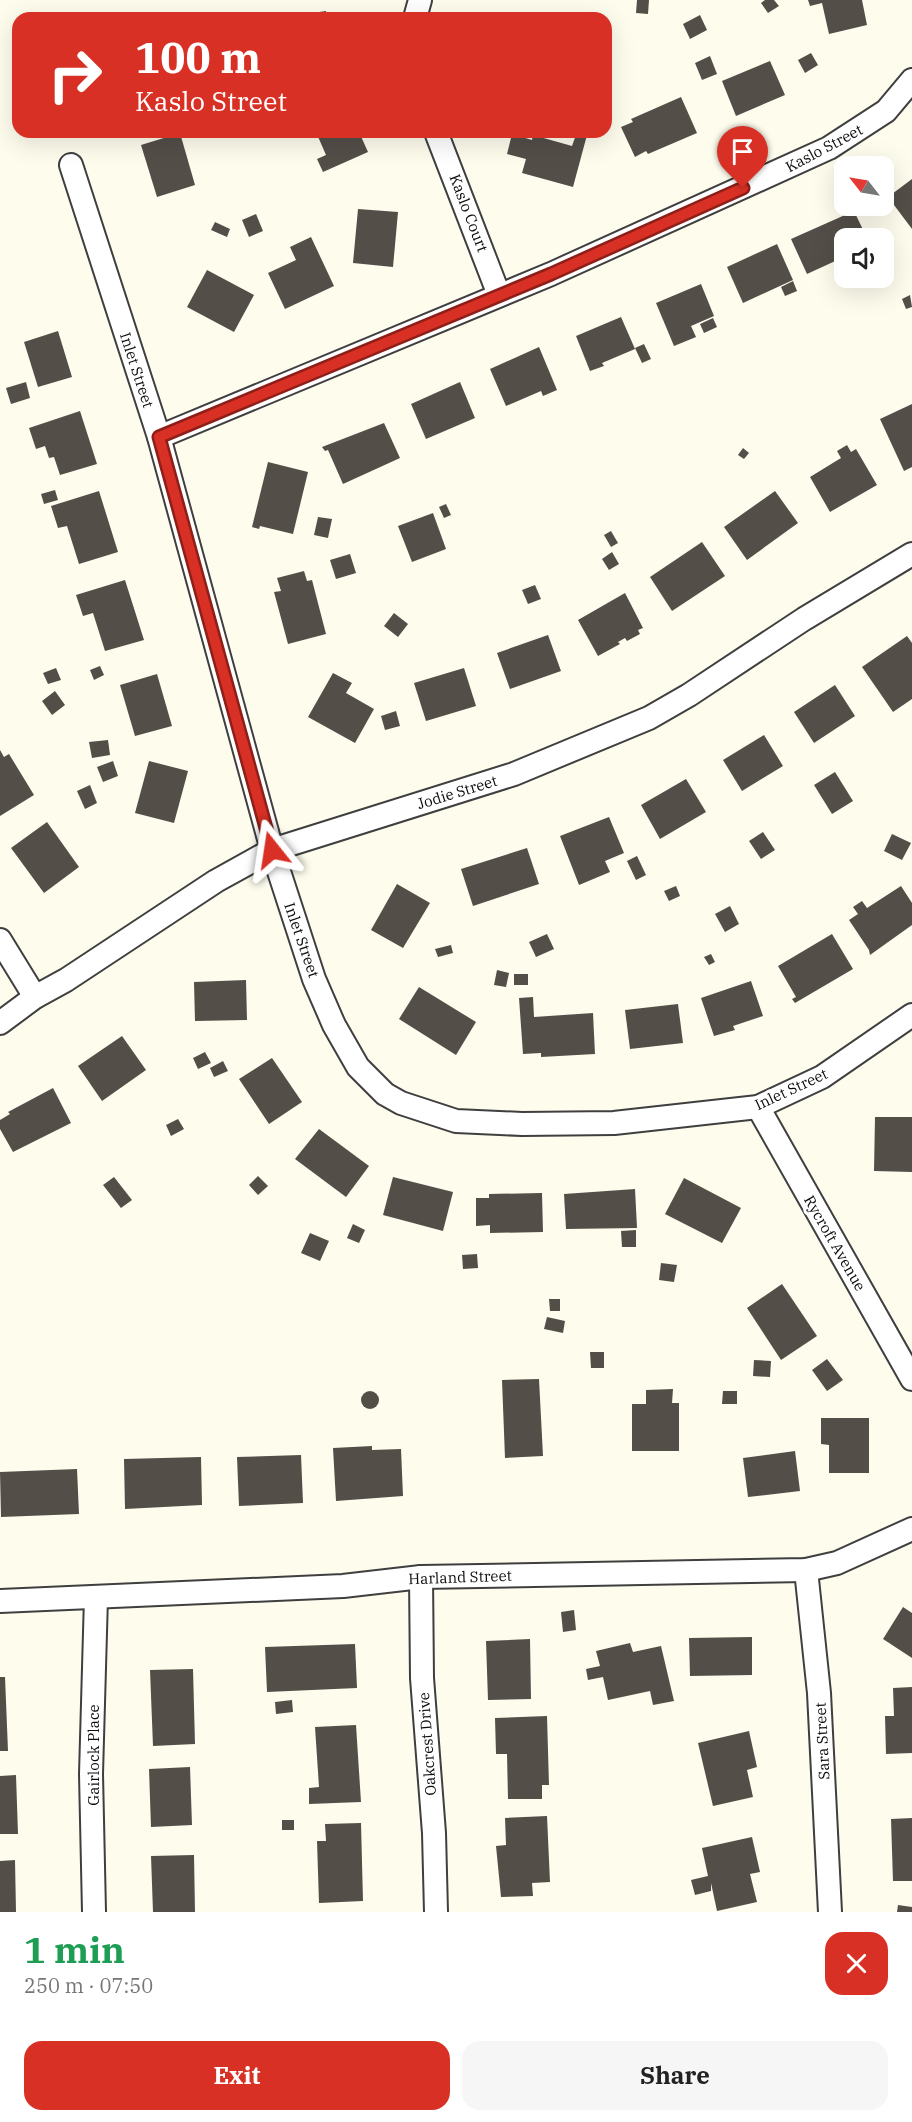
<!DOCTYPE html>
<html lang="en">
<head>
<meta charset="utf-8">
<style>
	:root { --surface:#fff; --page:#f6f6f6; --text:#222; --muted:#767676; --accent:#d93025 }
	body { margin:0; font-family:"IBM Plex Serif",serif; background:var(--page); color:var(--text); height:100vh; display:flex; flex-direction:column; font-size:22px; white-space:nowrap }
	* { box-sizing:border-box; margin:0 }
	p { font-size:20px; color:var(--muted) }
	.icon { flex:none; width:33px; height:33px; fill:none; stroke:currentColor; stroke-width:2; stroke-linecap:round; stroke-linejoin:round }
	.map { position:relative; height:1912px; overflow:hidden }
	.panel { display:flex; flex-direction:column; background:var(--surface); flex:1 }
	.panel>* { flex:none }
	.top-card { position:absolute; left:12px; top:12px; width:600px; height:126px; border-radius:18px; box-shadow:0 6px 24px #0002; background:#d93025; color:#fff; overflow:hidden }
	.needle { width:39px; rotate:301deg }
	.buttons { position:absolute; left:834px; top:156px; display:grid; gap:12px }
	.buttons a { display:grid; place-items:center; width:60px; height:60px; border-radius:12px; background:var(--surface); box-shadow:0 6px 24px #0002; font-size:30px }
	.pin { position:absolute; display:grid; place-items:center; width:51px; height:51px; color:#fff; margin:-62px -26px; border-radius:50% 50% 50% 0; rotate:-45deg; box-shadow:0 0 6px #0007 }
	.pin .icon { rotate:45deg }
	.me { position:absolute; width:66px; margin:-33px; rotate:345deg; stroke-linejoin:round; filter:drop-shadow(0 0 4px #0008) }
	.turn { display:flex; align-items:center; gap:21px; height:126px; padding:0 24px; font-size:27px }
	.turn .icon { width:78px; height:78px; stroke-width:2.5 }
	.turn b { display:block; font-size:42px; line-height:51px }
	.round { display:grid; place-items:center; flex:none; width:63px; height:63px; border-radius:18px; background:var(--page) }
	.headline { display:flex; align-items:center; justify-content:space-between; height:102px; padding:0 24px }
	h1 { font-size:36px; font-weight:700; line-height:45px; color:#1e9e55 }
	.button { display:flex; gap:12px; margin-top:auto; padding:12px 24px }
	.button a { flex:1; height:69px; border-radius:18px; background:var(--accent); color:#fff; font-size:24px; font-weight:700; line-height:69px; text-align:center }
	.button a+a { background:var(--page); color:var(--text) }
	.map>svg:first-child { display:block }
	.building { fill:#544e49 }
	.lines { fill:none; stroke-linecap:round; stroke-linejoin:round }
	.street-casing { stroke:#3f3f3f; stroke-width:26 }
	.street { stroke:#fff; stroke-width:22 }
	.route-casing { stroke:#8d1f18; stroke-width:15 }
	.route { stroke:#d93025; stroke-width:10 }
	.labels { text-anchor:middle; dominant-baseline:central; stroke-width:6; stroke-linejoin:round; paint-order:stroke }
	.street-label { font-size:15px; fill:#0c0c0c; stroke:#fff }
</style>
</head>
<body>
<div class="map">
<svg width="912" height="1912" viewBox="0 0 912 1912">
	<rect width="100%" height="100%" fill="#fdfced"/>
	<g class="building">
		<polygon points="637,0 649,0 648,14 636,13"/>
		<polygon points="765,0 774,0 779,6 768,13 761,3"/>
		<polygon points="808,0 862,0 867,25 829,34 822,3 810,6"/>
		<polygon points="326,11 327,18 286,18 286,17"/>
		<polygon points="700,15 707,30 690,39 683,24"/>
		<polygon points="811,53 818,65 805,73 798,60"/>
		<polygon points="710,56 717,74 702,80 695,63"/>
		<polygon points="770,61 785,95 736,116 722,81"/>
		<polygon points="681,97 697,133 648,154 646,151 635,157 621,127 633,122 631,119"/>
		<polygon points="316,132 359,132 368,152 323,172 317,159 326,155"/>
		<polygon points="577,132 587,135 573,187 522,173 526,159 507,154 512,134 532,140 533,135 572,146"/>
		<polygon points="180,133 195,185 157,197 141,145"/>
		<polygon points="912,179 912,229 888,197"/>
		<polygon points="358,209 398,212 393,267 353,263"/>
		<polygon points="854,211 867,238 844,238 844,257 807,274 791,239"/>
		<polygon points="256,214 263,231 249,237 242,220"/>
		<polygon points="215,222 230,229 227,237 211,230"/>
		<polygon points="311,237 334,286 285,309 268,273 296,260 290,247"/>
		<polygon points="777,244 793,280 743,303 727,267"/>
		<polygon points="207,270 254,295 234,332 187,307"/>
		<polygon points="793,281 797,291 785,296 781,287"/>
		<polygon points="701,284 714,316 691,326 696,337 674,346 656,303"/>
		<polygon points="910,295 912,307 906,309 902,299"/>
		<polygon points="621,317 635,349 602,363 604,366 590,371 576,336"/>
		<polygon points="713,318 717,327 704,333 700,324"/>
		<polygon points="58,331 72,377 38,387 24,342"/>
		<polygon points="644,344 651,359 642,363 635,348"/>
		<polygon points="539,347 557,390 543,396 541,391 506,406 490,369"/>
		<polygon points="26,382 30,398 11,404 6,388"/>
		<polygon points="460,382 475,418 426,439 411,404"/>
		<polygon points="912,404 912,467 904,471 880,419"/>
		<polygon points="80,411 97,464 60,475 54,457 49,458 45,446 36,449 29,428"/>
		<polygon points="384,423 400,458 343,484 328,450 325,451 322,447"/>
		<polygon points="847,445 851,452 856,449 877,485 830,512 810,477 841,458 837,451"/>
		<polygon points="743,448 749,453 744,459 738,455"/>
		<polygon points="268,462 308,472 293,534 260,526 259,529 252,527"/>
		<polygon points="55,490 58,500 44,504 41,494"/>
		<polygon points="99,491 118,552 79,564 67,526 58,528 51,506"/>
		<polygon points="775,491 798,523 747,560 724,527"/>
		<polygon points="446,504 451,515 444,518 439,507"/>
		<polygon points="433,513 446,549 412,562 398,526"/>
		<polygon points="318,517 332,519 328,538 314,535"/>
		<polygon points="611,531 618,543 611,547 604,535"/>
		<polygon points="702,542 725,576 672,611 650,577"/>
		<polygon points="612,552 619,564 609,570 602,559"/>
		<polygon points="350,554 356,573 336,579 330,560"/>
		<polygon points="304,571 307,581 312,580 326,634 288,644 274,592 281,591 277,578"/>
		<polygon points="125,580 144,640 105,651 93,613 83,616 76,595"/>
		<polygon points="535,585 541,599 528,604 522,590"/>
		<polygon points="625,593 643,628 638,630 640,634 627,641 625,638 618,642 620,644 598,656 578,620"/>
		<polygon points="394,613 408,624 398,637 384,626"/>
		<polygon points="548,635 561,671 510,689 497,653"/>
		<polygon points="907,636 912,643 912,699 893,712 862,667"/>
		<polygon points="100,666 104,675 94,680 90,670"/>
		<polygon points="56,668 61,680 48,684 43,673"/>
		<polygon points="464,668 476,706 426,721 414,683"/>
		<polygon points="333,673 352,683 346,693 374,709 355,743 308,717"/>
		<polygon points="157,674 172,726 135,736 120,685"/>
		<polygon points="835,685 855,716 814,743 794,712"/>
		<polygon points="55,691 65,705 52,715 42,701"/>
		<polygon points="396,711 400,726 385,730 381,716"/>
		<polygon points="764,735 783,766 742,791 723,760"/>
		<polygon points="108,740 110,755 92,758 89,742"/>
		<polygon points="0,750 4,757 9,754 34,795 0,816"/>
		<polygon points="113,761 118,776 103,782 97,767"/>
		<polygon points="149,761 188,771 174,823 135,813"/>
		<polygon points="835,772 853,801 832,814 814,785"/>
		<polygon points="686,779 706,812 660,839 641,805"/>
		<polygon points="90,785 97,803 85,809 77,791"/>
		<polygon points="609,817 624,853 605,861 610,872 579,885 560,836"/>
		<polygon points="47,822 79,867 44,893 11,848"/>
		<polygon points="763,832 775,850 761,859 749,841"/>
		<polygon points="892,834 911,843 902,860 884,851"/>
		<polygon points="527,848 539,884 473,906 461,869"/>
		<polygon points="637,856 646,875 636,880 627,861"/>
		<polygon points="397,884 430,903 403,948 371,930"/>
		<polygon points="676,886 680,896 669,901 664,891"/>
		<polygon points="901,886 912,903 912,925 870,955 869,950 849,920 858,914 853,907 862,901 867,908"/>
		<polygon points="730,906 739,924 725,932 715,914"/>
		<polygon points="547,934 554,949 536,957 529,942"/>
		<polygon points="832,934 853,969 795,1003 792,999 796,997 778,966"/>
		<polygon points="451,945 453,953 438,957 435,949"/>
		<polygon points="711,954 715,962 709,965 704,957"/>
		<polygon points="497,970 509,973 506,987 494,985"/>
		<rect x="514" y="974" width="14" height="11"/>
		<polygon points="246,980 247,1020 195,1021 194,982"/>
		<polygon points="751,981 763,1016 733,1026 735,1030 714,1036 701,998"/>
		<polygon points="419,987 476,1022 456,1055 399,1019"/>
		<polygon points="533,997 534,1017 593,1013 595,1054 541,1057 541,1053 523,1054 519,998"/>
		<polygon points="678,1004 683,1043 630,1049 625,1010"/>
		<polygon points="122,1036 146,1070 102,1101 78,1066"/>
		<polygon points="205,1052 211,1063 198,1069 193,1058"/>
		<polygon points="272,1058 302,1102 269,1124 239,1079"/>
		<polygon points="223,1061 228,1071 214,1077 210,1068"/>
		<polygon points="53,1088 71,1123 13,1152 0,1129 0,1120 10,1114 8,1112"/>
		<polygon points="875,1117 912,1117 912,1172 874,1171"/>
		<polygon points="178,1119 184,1129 171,1136 166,1125"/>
		<polygon points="319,1129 369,1166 346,1197 295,1159"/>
		<polygon points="258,1176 268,1186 258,1195 249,1185"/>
		<polygon points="114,1177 132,1200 121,1208 103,1185"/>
		<polygon points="393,1177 453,1192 443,1231 383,1215"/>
		<polygon points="684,1178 741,1208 722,1243 665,1214"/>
		<polygon points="635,1189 637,1228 566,1229 564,1194"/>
		<polygon points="542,1193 543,1232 490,1233 490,1225 476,1226 476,1198 489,1198 489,1194"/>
		<polygon points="353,1224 365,1230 359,1243 347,1238"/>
		<polygon points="636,1230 636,1247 622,1247 621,1231"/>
		<polygon points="310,1233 329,1241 320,1261 301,1253"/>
		<polygon points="477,1254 478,1268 463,1269 462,1255"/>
		<polygon points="661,1263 677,1265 674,1282 659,1280"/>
		<polygon points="782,1284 817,1336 781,1360 747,1308"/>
		<polygon points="549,1299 560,1299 560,1311 550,1311"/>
		<polygon points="547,1317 565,1321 563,1333 544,1329"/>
		<polygon points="590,1352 604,1352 604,1368 591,1368"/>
		<polygon points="827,1359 843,1380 827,1391 812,1370"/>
		<polygon points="754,1360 771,1361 770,1377 753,1376"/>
		<polygon points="539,1379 543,1456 505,1458 502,1380"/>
		<polygon points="673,1389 672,1403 679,1403 679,1451 632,1451 632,1404 646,1404 646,1390"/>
		<polygon points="723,1391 737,1391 737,1404 722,1404"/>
		<circle cx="370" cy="1400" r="9"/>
		<polygon points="821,1418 869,1418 869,1473 829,1473 829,1445 821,1444"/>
		<polygon points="372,1446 372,1450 401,1449 403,1496 336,1501 333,1448"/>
		<polygon points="795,1451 800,1491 748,1497 743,1458"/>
		<polygon points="301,1455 303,1503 239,1506 237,1457"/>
		<polygon points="201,1457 202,1505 125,1509 124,1459"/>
		<polygon points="77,1469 79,1514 1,1517 0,1472"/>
		<polygon points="903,1607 912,1613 912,1658 883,1639"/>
		<polygon points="574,1610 576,1630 563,1632 561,1612"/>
		<polygon points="752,1637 752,1675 690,1676 689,1638"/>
		<polygon points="530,1639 531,1699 488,1700 486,1641"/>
		<polygon points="630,1643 633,1652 661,1646 674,1701 653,1705 650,1691 608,1700 603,1677 588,1680 586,1669 600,1666 596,1651"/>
		<polygon points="355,1644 357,1688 267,1692 265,1647"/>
		<polygon points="193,1669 195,1744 153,1746 150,1670"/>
		<polygon points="0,1677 5,1677 8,1751 0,1751"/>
		<polygon points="912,1687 912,1753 886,1754 885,1716 894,1716 893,1688"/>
		<polygon points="292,1700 293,1712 276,1714 275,1702"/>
		<polygon points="547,1716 549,1785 542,1785 542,1799 508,1799 507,1754 496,1754 495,1718"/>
		<polygon points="356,1725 361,1802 309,1804 309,1788 319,1787 315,1727"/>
		<polygon points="749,1731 757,1767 747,1770 753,1797 713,1806 698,1743"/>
		<polygon points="190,1767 192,1825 151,1827 149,1769"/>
		<polygon points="16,1775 18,1834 0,1834 0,1776"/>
		<polygon points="547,1816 550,1882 532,1883 533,1896 501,1897 496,1846 506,1845 505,1818"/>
		<polygon points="912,1818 912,1881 893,1881 891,1819"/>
		<rect x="282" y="1820" width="12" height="10"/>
		<polygon points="361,1823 363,1901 319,1903 317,1841 326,1841 325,1824"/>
		<polygon points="752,1837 760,1872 750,1874 757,1902 717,1911 711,1883 711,1891 695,1895 691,1880 708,1876 702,1848"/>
		<polygon points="194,1855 195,1912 153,1912 151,1856"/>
		<polygon points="15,1860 16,1912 0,1912 0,1861"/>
		<polygon points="898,1905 912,1907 912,1912 897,1912"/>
	</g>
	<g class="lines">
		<defs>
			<g id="street">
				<polyline points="415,18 420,0"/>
				<polyline points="436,132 499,295"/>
				<polyline points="71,165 159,437 272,850 314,979 334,1025 358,1067 385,1094 401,1103 456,1121 522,1124 614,1123 758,1107 822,1077 912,1015"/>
				<polyline points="159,437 551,274 829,148 886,111 912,80"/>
				<polyline points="0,940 35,997"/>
				<polyline points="0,1023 35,997 66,980 216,881 272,850 514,774 649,718 689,695 804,619 912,554"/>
				<polyline points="758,1107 912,1379"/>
				<polyline points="806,1570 819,1693 830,1912"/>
				<polyline points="421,1577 422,1678 434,1833 436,1912"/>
				<polyline points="0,1601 343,1586 421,1577 806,1570 837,1563 912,1529"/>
				<polyline points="94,1912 91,1774 96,1597"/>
			</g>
		</defs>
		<use href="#street" class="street-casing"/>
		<use href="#street" class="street"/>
	</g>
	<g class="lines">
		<defs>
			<polyline id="route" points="272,850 159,437 551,274 743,188"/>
		</defs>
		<use href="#route" class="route-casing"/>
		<use href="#route" class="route"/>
	</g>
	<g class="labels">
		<g class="street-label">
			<text transform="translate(824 148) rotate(-28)">Kaslo Street</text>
			<text transform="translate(469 213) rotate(69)">Kaslo Court</text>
			<text transform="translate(137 370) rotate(72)">Inlet Street</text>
			<text transform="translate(457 792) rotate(-17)">Jodie Street</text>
			<text transform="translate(302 940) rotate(71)">Inlet Street</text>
			<text transform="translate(791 1089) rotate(-25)">Inlet Street</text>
			<text transform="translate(835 1243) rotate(60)">Rycroft Avenue</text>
			<text transform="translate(460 1577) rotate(-2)">Harland Street</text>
			<text transform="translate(822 1741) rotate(-93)">Sara Street</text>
			<text transform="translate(427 1744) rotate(-94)">Oakcrest Drive</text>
			<text transform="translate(93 1755) rotate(-90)">Gairlock Place</text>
		</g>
	</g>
</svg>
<div class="buttons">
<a><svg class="needle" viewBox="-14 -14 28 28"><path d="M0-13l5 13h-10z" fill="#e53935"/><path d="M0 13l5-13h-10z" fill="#767676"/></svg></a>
<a><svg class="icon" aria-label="sound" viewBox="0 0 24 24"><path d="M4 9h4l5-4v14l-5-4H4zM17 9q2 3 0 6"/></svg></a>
</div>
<div class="pin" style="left:743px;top:188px;background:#d93025"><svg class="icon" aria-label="arrive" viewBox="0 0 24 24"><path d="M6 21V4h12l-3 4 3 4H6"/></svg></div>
<svg class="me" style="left:272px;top:850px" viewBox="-20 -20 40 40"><path d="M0-17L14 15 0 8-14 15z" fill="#d93025" stroke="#fff" stroke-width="4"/></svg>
<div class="top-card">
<div class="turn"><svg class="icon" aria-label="right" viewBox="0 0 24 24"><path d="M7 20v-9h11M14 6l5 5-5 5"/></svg><div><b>100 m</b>Kaslo Street</div></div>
</div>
</div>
<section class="panel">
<div class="headline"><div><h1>1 min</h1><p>250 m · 07:50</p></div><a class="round" style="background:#d93025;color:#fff"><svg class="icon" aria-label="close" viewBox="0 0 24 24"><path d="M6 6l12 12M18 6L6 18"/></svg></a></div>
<div class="button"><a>Exit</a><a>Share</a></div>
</section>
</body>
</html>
